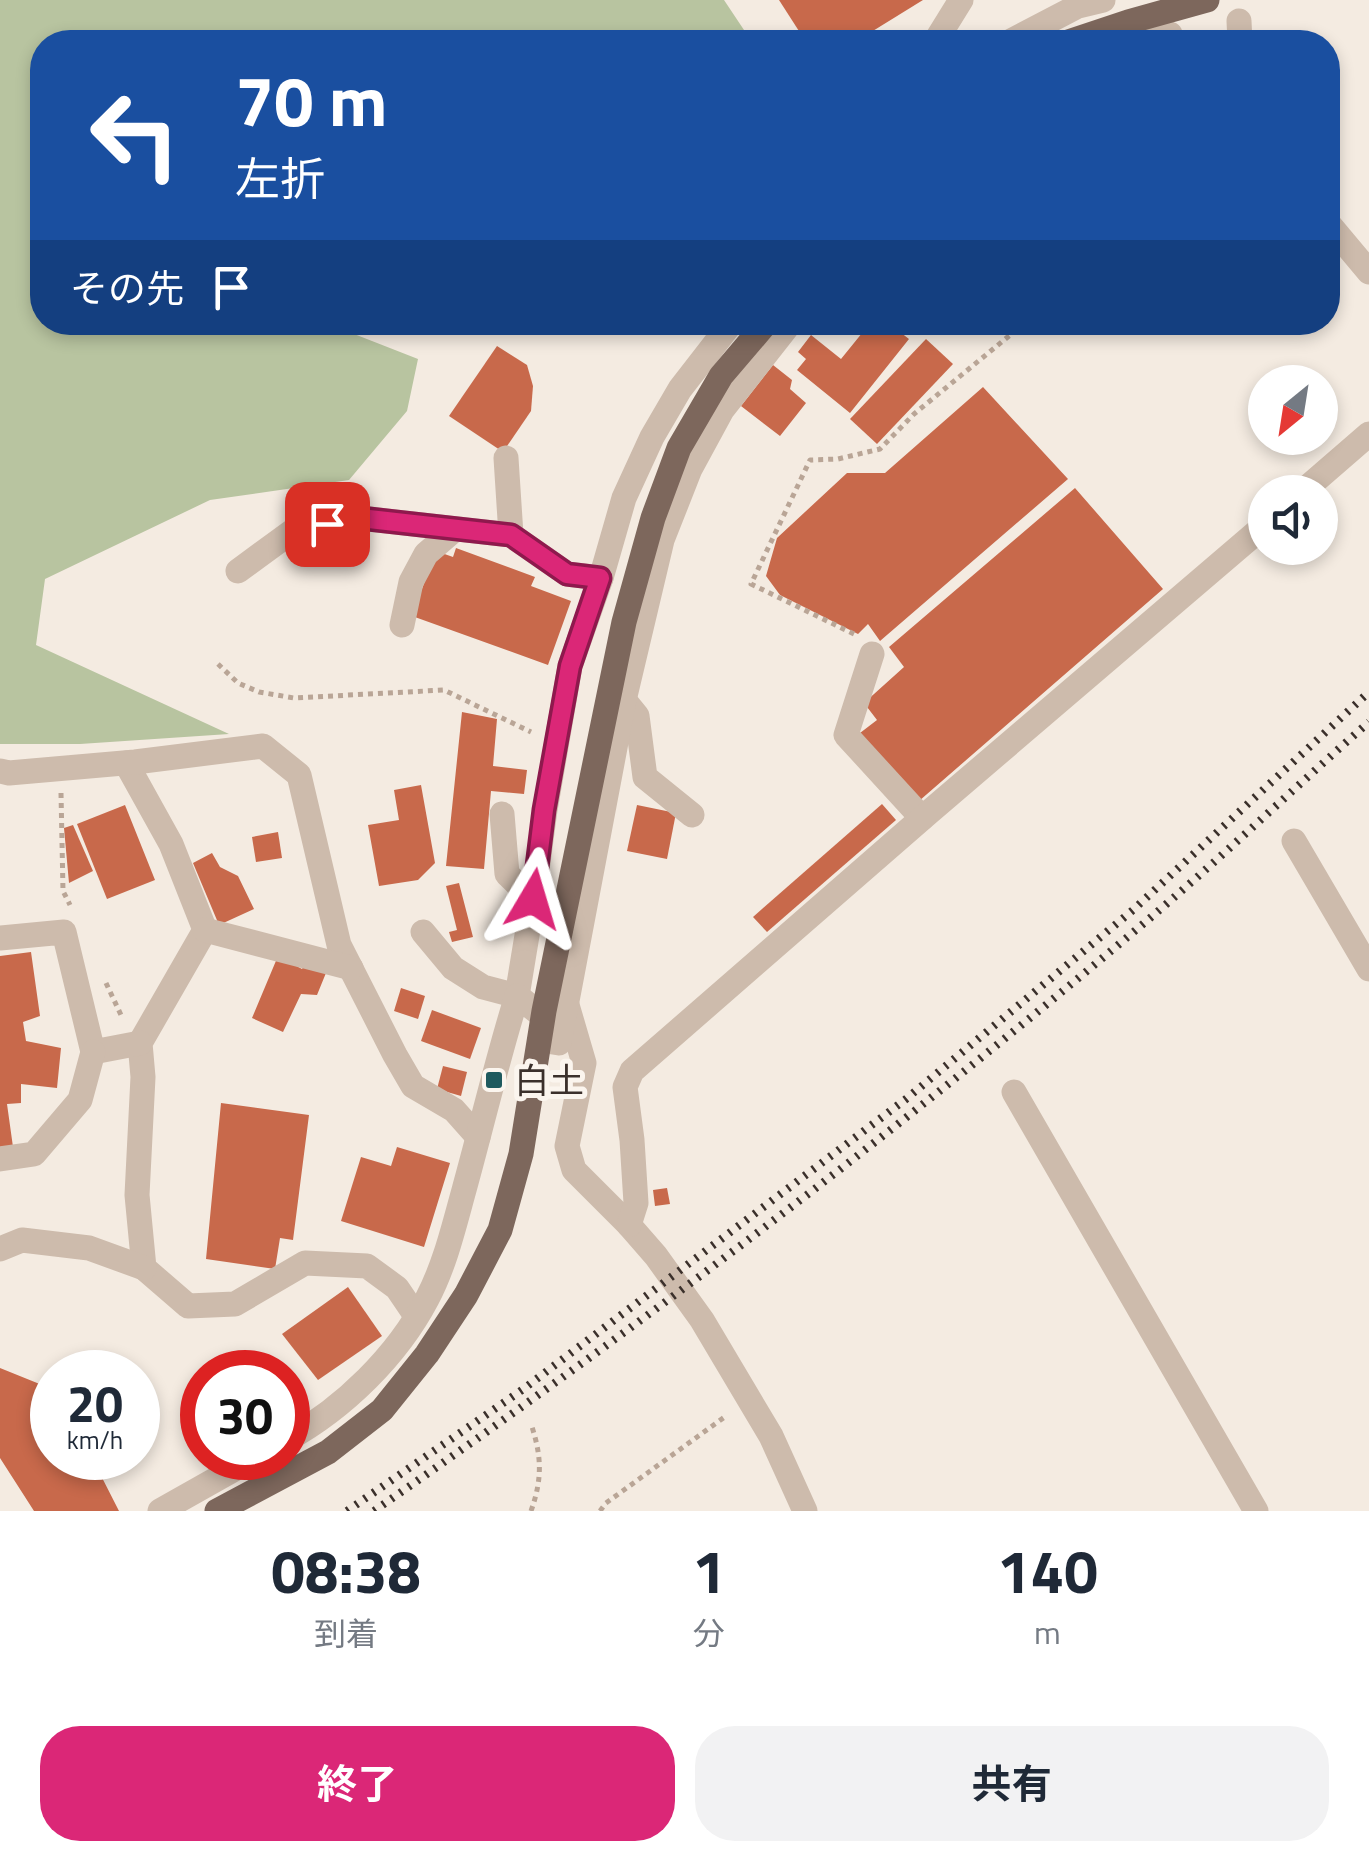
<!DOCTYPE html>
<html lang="ja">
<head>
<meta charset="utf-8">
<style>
	:root { --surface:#fff; --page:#f2f2f3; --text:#1f2937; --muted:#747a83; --accent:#db2777 }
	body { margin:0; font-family:"Titillium Web","Noto Sans JP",sans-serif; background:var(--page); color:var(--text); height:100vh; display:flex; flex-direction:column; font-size:38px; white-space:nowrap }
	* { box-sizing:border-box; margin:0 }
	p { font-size:32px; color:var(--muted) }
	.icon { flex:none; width:55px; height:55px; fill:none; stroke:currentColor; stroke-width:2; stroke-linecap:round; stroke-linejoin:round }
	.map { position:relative; height:1511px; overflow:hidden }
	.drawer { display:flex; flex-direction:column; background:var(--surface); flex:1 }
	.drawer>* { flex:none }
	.banner { position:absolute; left:30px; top:30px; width:1310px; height:305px; border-radius:40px; box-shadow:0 5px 15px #0003; background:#1a4fa0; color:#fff; overflow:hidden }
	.needle { width:65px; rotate:210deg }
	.buttons { position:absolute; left:1248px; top:365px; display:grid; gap:20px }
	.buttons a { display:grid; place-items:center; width:90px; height:90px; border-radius:50%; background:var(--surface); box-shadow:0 5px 15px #0003; font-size:50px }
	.speed { position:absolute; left:30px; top:1350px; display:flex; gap:20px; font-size:50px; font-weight:700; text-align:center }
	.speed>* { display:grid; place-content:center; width:130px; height:130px; border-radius:50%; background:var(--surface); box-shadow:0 5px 15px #0003; line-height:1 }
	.speed small { font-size:25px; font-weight:400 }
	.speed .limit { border:15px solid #d22; background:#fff; color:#111 }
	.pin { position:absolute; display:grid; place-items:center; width:85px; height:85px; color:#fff; margin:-42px; border-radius:20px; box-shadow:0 5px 15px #0006 }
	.me { position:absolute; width:110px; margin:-55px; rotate:7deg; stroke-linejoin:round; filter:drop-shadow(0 0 8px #0008) }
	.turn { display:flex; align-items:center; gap:35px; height:210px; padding:0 40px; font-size:45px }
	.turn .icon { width:130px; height:130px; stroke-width:2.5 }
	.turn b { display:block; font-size:70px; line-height:85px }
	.then { display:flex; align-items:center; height:95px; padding:0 40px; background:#0003; gap:20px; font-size:38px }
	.eta { display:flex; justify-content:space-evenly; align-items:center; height:170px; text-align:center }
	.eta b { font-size:60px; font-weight:700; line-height:70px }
	.cta { display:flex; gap:20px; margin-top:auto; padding:20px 40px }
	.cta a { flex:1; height:115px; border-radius:40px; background:var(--accent); color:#fff; font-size:40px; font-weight:700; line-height:115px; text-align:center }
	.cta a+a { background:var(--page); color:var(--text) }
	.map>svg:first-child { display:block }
	.green { fill:#b8c4a0 }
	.building { fill:#c8694b }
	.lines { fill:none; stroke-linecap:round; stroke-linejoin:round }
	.path { stroke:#b9a596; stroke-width:5; stroke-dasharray:5 5; stroke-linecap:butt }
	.minor { stroke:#cdbbac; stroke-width:25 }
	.major { stroke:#7d675c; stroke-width:25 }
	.rail { stroke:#3b302b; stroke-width:8; stroke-dasharray:2.5 8; stroke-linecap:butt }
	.route-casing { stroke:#8e194d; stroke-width:25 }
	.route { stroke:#db2777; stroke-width:18 }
	.poi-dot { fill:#1f5a5e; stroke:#fbf5ee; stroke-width:4 }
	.labels { text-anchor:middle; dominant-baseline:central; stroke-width:10; stroke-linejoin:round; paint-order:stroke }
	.poi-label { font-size:35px; fill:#3b302b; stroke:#fbf5ee; text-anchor:start }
</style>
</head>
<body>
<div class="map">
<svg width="1369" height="1511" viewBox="0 0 1369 1511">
	<rect width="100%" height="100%" fill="#f4ebe1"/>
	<polygon class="green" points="0,0 724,0 752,42 42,42 42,322 326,323 418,359 407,411 349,480 210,500 45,579 36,645 229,734 80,744 0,744"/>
	<g class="building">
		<polygon points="779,0 923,0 855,42 806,42"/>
		<polygon points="871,322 887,322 909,339 850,413 797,370 806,359 798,352 811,335 841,359"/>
		<polygon points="926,339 953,364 877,444 850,419"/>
		<polygon points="497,346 527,365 533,386 531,411 503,452 449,416"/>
		<polygon points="773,365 792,380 790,389 806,403 780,436 741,406"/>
		<polygon points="983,387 1068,479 880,641 868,624 858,634 780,595 766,576 777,538 847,473 885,473"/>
		<polygon points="1075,488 1163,589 919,801 860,733 877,720 864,703 904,667 889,647"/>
		<polygon points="456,548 535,577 531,586 571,601 548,665 412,616 436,551 453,557"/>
		<polygon points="462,712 497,719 493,766 527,770 524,794 491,791 484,869 446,866"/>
		<polygon points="421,785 435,863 418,880 379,886 368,825 399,820 394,790"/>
		<polygon points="882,804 896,820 767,932 753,917"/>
		<polygon points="125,805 155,880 107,899 77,824"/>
		<polygon points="637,805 676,813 667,859 627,851"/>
		<polygon points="73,825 93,871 69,883 64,828"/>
		<polygon points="278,832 282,858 256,862 252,837"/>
		<polygon points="212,853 220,867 238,876 254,909 219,925 193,863"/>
		<polygon points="459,883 473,937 452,942 449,932 457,930 446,886"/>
		<polygon points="31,952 40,1016 23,1022 26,1041 61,1048 57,1088 21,1084 21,1103 7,1104 13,1147 0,1149 0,956"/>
		<polygon points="278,956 302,969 308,959 328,968 317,995 301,994 283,1032 252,1018"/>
		<polygon points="401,988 425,996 418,1019 394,1011"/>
		<polygon points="432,1010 481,1028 470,1059 421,1041"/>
		<polygon points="443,1066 467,1072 461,1096 437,1089"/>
		<polygon points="221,1103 309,1115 293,1240 280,1238 275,1269 206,1259"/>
		<polygon points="397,1147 450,1163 424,1247 341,1221 361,1157 391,1166"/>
		<polygon points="667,1188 670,1204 655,1206 653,1190"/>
		<polygon points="348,1287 382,1336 318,1380 282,1334"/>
		<polygon points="0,1368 52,1389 52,1458 92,1458 119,1511 34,1511 0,1458"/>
	</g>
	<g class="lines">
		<g class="path">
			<polyline points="854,634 751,584 810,460 838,459 880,449 914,414 1026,322"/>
			<polyline points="218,664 238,683 259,692 294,698 444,690 531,732"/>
			<polyline points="61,793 63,891 70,905"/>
			<polyline points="106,983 121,1015"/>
			<path d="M 531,1511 C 542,1480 542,1458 532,1427"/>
			<polyline points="600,1511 606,1503 726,1416"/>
		</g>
		<g class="minor">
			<polyline points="1239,21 1240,42"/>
			<polyline points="935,42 961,0"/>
			<polyline points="1009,42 1078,6 1103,0"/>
			<polyline points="1139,42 1170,34"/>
			<polyline points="1328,223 1369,272"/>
			<polyline points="506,458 511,535"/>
			<polyline points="1302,492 1369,434"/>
			<polyline points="238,571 294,530 360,518 511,535 567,574 601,578"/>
			<polyline points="402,625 411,582 426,554 455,529"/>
			<polyline points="872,654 846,735 922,818"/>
			<polyline points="624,700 637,716 645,777 692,815"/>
			<polyline points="126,763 171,844 205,930 140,1043 143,1077 137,1195 144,1268 188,1306 235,1304 305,1263 367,1266 397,1288 416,1316"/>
			<polyline points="0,771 9,773 135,762 263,746 299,775 339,945 395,1055 413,1086 454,1110 478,1137"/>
			<polyline points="1294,841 1369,969"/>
			<polyline points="533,899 545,810 570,666 601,578 624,498 652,437 680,389 732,322"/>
			<polyline points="205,930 351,968"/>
			<polyline points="423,932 453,968 483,987 517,996 533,899 507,874 502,814"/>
			<polyline points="0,938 64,932 93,1052 140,1043"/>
			<polyline points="567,1005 584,1063 567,1146 574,1170 629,1225 656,1256 702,1320 771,1436 805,1511"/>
			<polyline points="540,1040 559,1043 624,700 662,540 690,469 722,410 791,322"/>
			<polyline points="1014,1092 1256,1511"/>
			<polyline points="0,1159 34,1154 80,1100 93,1052"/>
			<polyline points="629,1225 636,1203 632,1140 625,1087 632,1071 927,814 1265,525"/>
			<polyline points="0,1249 22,1240 89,1248 144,1268"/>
			<path d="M 288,1439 C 344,1408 397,1356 427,1299 C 445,1265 454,1226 464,1190 C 482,1125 497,1060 517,996 L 543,1016"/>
			<polyline points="160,1511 254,1458"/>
		</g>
		<g class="major">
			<polyline points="1068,42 1128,22 1207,0"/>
			<polyline points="217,1511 328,1452 382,1410 427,1354 466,1295 500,1230 521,1154 544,1011 624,622 653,518 679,448 721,376 767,322"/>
		</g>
		<g class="rail">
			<polyline points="347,1511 522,1390 906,1099 1133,910 1369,692"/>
			<path d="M 374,1511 C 639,1327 897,1132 1143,924 C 1220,859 1293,789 1369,722"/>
		</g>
	</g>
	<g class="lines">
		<defs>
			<polyline id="route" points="327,524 360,518 511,535 567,574 600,578 570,666 544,810 533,899"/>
		</defs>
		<use href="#route" class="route-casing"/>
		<use href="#route" class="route"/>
	</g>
	<rect class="poi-dot" x="484" y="1070" width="20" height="20" rx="5"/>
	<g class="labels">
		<g class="poi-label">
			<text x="514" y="1080">白土</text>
		</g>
	</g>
</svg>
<div class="buttons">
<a><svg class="needle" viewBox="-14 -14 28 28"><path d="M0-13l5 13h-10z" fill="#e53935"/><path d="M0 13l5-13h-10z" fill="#747a83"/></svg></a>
<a><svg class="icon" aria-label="sound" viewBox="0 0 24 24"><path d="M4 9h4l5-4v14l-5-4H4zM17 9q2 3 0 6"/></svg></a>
</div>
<div class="speed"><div>20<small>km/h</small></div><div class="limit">30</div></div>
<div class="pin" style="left:327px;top:524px;background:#d93025"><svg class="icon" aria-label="arrive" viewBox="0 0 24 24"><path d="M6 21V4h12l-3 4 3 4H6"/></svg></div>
<svg class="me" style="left:533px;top:899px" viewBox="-20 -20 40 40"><path d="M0-17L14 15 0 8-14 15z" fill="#db2777" stroke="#fff" stroke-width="4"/></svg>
<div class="banner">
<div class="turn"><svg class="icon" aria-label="left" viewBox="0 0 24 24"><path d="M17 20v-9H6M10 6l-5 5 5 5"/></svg><div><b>70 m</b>左折</div></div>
<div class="then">その先<svg class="icon" aria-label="arrive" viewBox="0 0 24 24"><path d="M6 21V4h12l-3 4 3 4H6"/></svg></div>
</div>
</div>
<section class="drawer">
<div class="eta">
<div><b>08:38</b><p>到着</p></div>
<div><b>1</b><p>分</p></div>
<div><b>140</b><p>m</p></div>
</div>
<div class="cta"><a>終了</a><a>共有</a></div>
</section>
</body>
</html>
